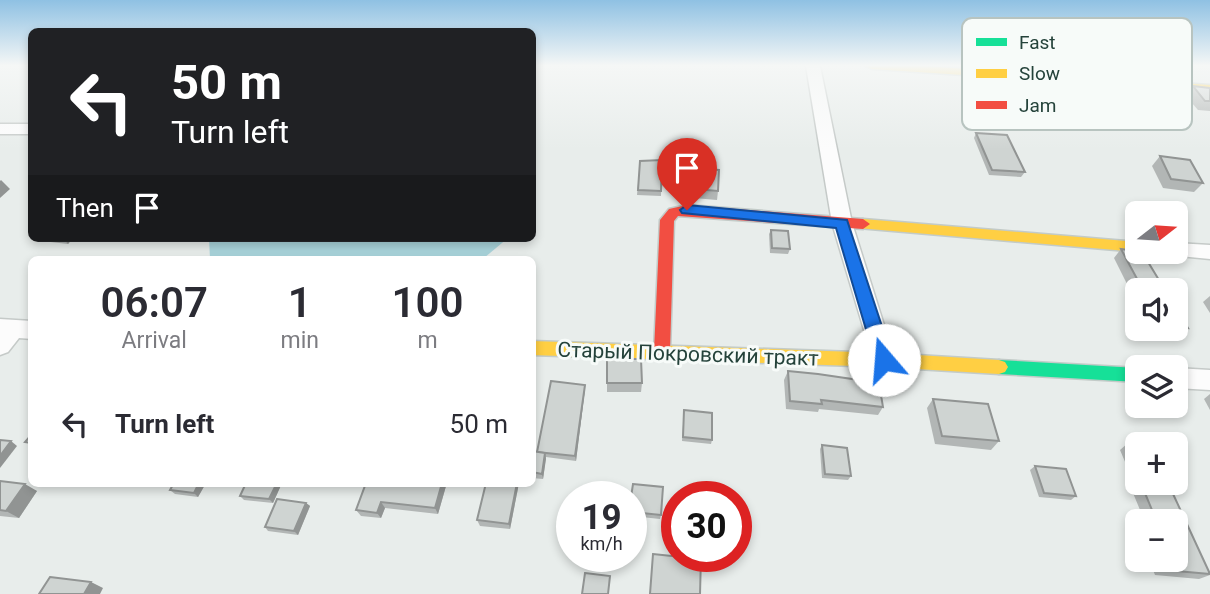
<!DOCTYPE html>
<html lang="en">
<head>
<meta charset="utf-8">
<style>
	:root { --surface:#fff; --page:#f7f7f7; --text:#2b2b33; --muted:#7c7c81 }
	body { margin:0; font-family:Roboto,sans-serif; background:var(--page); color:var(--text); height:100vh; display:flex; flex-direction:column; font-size:26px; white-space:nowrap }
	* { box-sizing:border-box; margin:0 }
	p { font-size:23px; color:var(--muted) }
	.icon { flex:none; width:38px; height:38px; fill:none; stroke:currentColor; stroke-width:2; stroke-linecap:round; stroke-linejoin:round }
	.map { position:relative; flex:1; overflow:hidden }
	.sheet { position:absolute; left:28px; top:256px; width:508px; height:231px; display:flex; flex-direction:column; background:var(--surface); border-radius:10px; box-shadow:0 4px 10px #0003 }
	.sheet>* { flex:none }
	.banner { position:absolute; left:28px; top:28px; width:508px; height:214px; border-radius:10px; box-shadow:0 4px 10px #0003; background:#202124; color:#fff; overflow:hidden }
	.needle { width:46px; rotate:73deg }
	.fabs { position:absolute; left:1125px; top:201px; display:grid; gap:14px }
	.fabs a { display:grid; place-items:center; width:63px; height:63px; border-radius:10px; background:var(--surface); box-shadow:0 4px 10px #0003; font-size:35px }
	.speed { position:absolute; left:556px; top:481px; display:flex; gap:14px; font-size:35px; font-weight:700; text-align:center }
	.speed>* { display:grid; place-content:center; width:91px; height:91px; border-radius:50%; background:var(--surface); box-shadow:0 4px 10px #0003; line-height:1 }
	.speed small { font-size:18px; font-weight:400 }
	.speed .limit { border:10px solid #d22; background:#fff; color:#111 }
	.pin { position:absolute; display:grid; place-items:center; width:60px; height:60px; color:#fff; margin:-72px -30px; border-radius:50% 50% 50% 0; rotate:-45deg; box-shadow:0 0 7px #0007 }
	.pin .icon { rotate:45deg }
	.me { position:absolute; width:77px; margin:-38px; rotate:342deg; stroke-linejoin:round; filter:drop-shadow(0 0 5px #0008) }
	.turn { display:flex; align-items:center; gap:24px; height:147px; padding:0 28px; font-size:32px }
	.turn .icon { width:91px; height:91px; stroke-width:2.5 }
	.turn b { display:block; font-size:49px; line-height:60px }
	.then { display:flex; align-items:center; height:66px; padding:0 28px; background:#0003; gap:14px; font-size:26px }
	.eta { display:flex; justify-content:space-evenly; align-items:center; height:119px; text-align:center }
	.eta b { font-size:42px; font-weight:600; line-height:49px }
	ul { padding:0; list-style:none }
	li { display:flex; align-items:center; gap:21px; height:98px; padding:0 28px }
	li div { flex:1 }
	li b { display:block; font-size:26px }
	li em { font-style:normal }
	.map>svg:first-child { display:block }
	.water { fill:#a9d4db }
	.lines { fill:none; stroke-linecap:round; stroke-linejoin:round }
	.street-casing { stroke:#c5cac8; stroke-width:3 }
	.fast-casing { stroke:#c3cbc8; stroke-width:3 }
	.slow-casing { stroke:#c3cbc8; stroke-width:3 }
	.jam-casing { stroke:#c3cbc8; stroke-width:3 }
	.street { fill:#fcfcfc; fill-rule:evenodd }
	.fast { fill:#16e098; fill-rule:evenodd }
	.slow { fill:#ffcf43; fill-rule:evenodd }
	.jam { fill:#f24e42; fill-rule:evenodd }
	.wall { fill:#b2b6b5 }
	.shaded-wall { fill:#919493 }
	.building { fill:#cfd4d2; stroke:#919493; stroke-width:2 }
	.route { fill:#1a73e8; stroke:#114b97; stroke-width:2 }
	.labels { text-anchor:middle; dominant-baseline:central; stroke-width:6; stroke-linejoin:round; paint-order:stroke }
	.street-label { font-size:21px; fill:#24423a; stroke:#f7fbf9 }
	.key { fill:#f7fbf9; stroke:#b8c4c0; stroke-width:2 }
	.key-label { font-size:19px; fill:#24423a }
</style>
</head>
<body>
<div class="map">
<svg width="1210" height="594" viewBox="0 0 1210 594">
	<rect width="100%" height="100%" fill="#e8edeb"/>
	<polygon class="water" points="209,238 508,238 484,258 472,259 210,259"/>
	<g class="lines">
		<defs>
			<g id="street">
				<polygon points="806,66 820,66 852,223 895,360 892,367 884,369 876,367 873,360 832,223"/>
				<rect x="0" y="124" width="32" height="10"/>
				<polygon points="1176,243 1210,245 1210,259 1169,255 1167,252 1176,252"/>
				<polygon points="0,319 32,321 32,339 19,338 8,352 0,355"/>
				<polygon points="1176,368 1210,370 1210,390 1176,388"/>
			</g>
			<polygon id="fast" points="999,360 1138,368 1138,382 999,374 993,372 990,367 993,362"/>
			<g id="slow">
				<polygon points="866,66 923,66 1210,85 1210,91 872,69"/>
				<polygon points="863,219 1138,242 1139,252 858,228 856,224 858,220"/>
				<polygon points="532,341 884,353 999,360 1005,362 1008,367 1005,372 999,374 884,367 532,355"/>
			</g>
			<polygon id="jam" points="687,205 863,219 870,224 863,229 678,216 674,221 670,351 668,356 662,358 656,356 654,351 660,220 669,209"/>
		</defs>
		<use href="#street" class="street-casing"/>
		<use href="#fast" class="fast-casing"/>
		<use href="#slow" class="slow-casing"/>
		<use href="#jam" class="jam-casing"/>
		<use href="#street" class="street"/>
		<use href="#fast" class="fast"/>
		<use href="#slow" class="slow"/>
		<use href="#jam" class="jam"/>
	</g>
	<g class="wall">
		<polygon points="1061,78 1094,97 1088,107 1065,105 1055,87"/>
		<polygon points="1193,86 1210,88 1210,111 1198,110 1186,96"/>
		<polygon points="976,133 1025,172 1021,177 989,175 974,138"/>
		<polygon points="1160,156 1203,183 1194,192 1163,188 1152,166"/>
		<polygon points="662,160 661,196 637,195 640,161"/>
		<polygon points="696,168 718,191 717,200 694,198"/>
		<polygon points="771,230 790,249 788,254 770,253 769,234"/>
		<polygon points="39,238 73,238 68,244 42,241"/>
		<polygon points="1121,249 1165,290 1138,290 1138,312 1131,300 1134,298 1114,258"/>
		<polygon points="1210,296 1210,313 1203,302"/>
		<polygon points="1176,327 1188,328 1179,336 1148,333 1146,329 1176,329"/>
		<polygon points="607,359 642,383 641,392 607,392"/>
		<polygon points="788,371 883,407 878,415 819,409 818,412 786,409 784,380"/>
		<polygon points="585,389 576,461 546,457 543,479 532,478 532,451 537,452"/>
		<polygon points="1210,394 1210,410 1204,399"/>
		<polygon points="933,399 999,441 991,450 935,444 927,408"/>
		<polygon points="684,410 712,440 711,444 682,441"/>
		<polygon points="1128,443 1138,444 1138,483 1168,483 1210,575 1199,579 1155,575 1149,560 1176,560 1176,522 1145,522 1133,493 1137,490 1120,450"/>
		<polygon points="822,445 851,476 848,480 822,478 820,449"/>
		<polygon points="1035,466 1076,496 1071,500 1039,497 1030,470"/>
		<polygon points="0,481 37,491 19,518 0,516"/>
		<polygon points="91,483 126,483 123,487"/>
		<polygon points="174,483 206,483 198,497 175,494 170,490"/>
		<polygon points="282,483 273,503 244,500 240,496"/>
		<polygon points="366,483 446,486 438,514 385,508 381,518 361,516 356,510"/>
		<polygon points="486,483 519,483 510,529 480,526 477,520"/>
		<polygon points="632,497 661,515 660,519 632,516"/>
		<polygon points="306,503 310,506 298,535 268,531 265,527"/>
	</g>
	<g class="shaded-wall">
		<polygon points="1,180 10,189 0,198 0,181"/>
		<polygon points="63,238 73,238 68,244"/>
		<polygon points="585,385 585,389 576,461 575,456"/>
		<polygon points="11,441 17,446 0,468 0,456"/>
		<polygon points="545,453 546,459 543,479 542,474"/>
		<polygon points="199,483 206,483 198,497 194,493"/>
		<polygon points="277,483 282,483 273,503 269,499"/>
		<polygon points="442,483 445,483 446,486 438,514 435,508"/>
		<polygon points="517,483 519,483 510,529 509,524"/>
		<polygon points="25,484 37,491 19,518 6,511"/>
		<polygon points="381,502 385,508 381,518 377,513"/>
		<polygon points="306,503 310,506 298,535 294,531"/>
		<polygon points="91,582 103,588 100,594 84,594"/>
	</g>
	<g class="building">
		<polygon points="1193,86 1210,88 1210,101 1205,101"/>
		<polygon points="976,133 1007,135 1025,172 992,170"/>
		<polygon points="1160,156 1190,160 1203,183 1171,179"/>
		<polygon points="662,160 661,191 638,190 640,161"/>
		<polygon points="696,168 719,170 718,191 695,189"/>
		<polygon points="771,230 788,231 790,249 772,248"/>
		<polygon points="1121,249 1142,252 1165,290 1143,290"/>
		<polygon points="1176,308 1188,328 1176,327"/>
		<polygon points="607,359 641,359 642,383 607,383"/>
		<polygon points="788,371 818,374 879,383 883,407 821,400 822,404 790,401"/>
		<polygon points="551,381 585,385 575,456 537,452"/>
		<polygon points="933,399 988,404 999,441 942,436"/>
		<polygon points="684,410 712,413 712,440 683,437"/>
		<polygon points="32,434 32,443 25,442"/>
		<polygon points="0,440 11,441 0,456"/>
		<polygon points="1128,443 1143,444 1138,444 1138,464"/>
		<polygon points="822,445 847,448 851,476 825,474"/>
		<polygon points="532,451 545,453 542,474 532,472"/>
		<polygon points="1035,466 1066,469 1076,496 1044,493"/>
		<polygon points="0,481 25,484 6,511 0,510"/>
		<polygon points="174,483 199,483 194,493 170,490"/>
		<polygon points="246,483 277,483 269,499 240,496"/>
		<polygon points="366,483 442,483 435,508 381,502 377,513 356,510"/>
		<polygon points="486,483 517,483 509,524 477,520"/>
		<polygon points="1146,483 1168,483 1210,574 1165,570 1161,560 1176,560 1176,522 1157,522 1142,486 1148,487"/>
		<polygon points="633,484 663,487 661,515 632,512 631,497"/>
		<polygon points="277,499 306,503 294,531 265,527"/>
		<polygon points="653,554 681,557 701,556 700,594 650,594"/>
		<polygon points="585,573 610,576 608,594 582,594"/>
		<polygon points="50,577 91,582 84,594 39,594"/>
	</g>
	<linearGradient id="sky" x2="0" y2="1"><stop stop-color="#8fc1e3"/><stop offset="0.44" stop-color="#f5f7f6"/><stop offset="1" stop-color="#f5f7f6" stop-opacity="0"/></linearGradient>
	<rect width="1210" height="149" fill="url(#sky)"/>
	<polygon class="route" points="687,205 847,220 893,360 890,366 878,366 875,360 836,228 682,213 680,210"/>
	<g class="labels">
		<g class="street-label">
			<text transform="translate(688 354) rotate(2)">Старый Покровский тракт</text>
		</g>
	</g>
	<rect x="962" y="18" width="230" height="112" rx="10" class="key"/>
	<rect x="976" y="38" width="31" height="8" fill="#16e098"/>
	<rect x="976" y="69" width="31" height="9" fill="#ffcf43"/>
	<rect x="976" y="101" width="31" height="8" fill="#f24e42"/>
	<g class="key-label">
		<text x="1019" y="49">Fast</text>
		<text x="1019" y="80">Slow</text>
		<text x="1019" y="112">Jam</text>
	</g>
</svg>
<div class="fabs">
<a><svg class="needle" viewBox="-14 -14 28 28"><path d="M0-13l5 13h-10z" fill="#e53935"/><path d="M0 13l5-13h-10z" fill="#7c7c81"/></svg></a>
<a><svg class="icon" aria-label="sound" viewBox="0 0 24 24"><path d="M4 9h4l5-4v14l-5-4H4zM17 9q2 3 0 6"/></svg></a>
<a><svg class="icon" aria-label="layers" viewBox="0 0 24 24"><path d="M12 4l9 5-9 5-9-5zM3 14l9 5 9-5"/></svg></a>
<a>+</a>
<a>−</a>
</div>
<div class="speed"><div>19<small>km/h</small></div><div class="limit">30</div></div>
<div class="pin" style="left:687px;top:210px;background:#d93025"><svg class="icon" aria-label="arrive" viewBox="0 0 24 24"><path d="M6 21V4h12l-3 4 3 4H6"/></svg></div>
<svg class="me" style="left:884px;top:360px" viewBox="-20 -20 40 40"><circle r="19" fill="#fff"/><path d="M0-13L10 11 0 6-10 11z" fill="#1a73e8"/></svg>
<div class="banner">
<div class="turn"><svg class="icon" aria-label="left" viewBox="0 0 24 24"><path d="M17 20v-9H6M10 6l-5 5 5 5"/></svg><div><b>50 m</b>Turn left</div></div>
<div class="then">Then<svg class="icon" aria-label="arrive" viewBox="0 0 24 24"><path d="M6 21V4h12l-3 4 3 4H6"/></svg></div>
</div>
<section class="sheet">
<div class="eta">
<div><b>06:07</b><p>Arrival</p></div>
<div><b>1</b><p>min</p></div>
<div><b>100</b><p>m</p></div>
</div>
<ul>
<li><svg class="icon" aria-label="left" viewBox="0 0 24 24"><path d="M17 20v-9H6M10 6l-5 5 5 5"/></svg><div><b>Turn left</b></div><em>50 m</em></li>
</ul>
</section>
</div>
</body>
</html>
